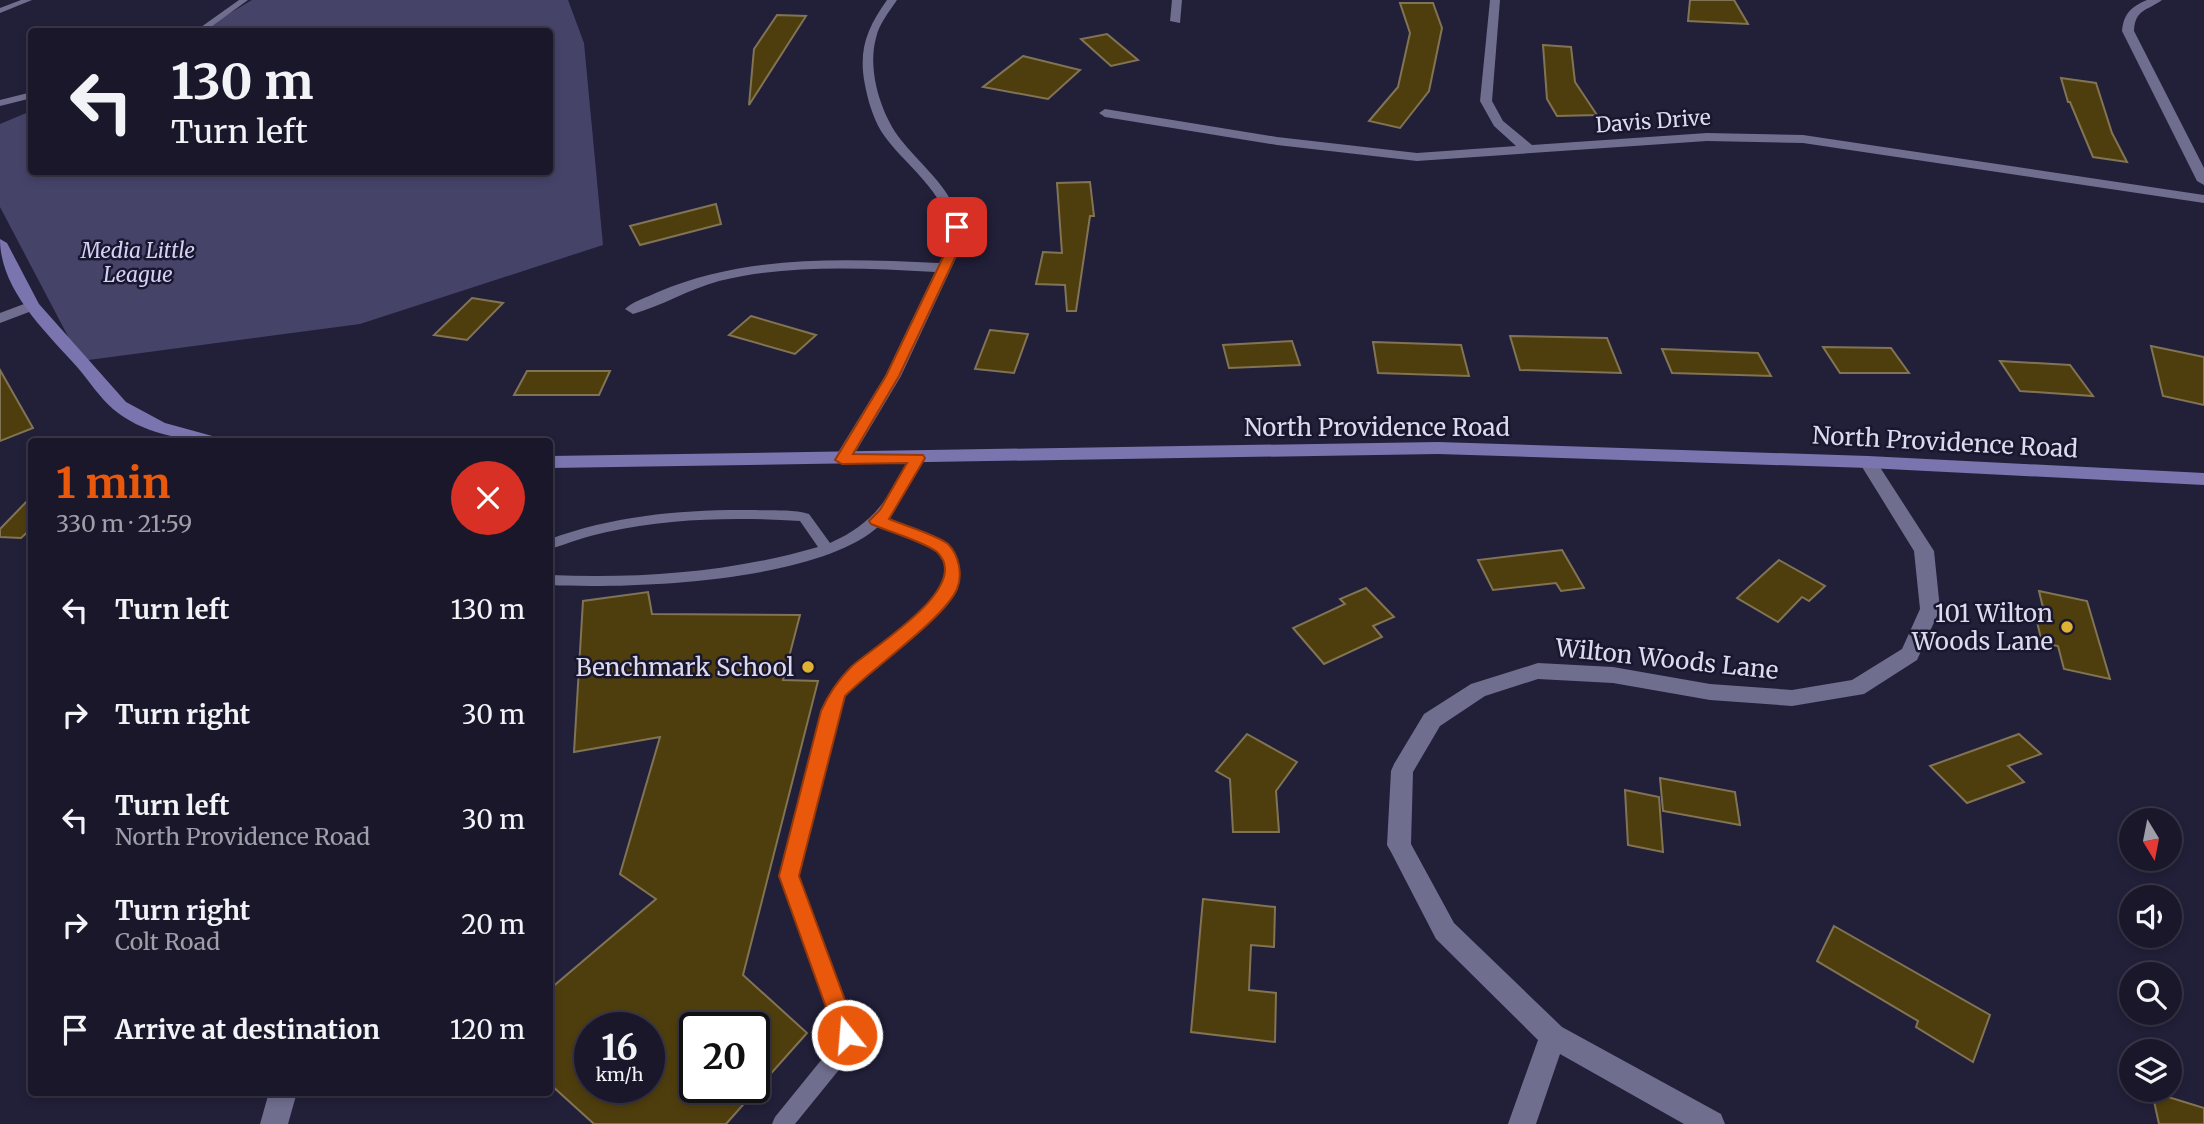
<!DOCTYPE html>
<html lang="en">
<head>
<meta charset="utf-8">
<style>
	:root { --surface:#1a172b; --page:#232033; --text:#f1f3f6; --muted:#9f9fa9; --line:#383647; --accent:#ea580c }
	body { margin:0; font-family:Merriweather,serif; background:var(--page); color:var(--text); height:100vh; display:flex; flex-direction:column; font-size:26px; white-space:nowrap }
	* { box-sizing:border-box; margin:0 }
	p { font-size:23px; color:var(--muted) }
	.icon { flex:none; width:38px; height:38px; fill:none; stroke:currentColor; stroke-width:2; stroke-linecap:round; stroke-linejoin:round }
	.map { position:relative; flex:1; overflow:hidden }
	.drawer { position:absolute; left:28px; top:438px; width:525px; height:658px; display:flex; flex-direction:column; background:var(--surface); border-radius:7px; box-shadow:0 4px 10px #0003,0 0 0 2px var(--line) }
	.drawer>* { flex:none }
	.guide { position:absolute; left:28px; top:28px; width:525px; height:147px; border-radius:7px; box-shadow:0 4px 10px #0003,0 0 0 2px var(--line); background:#1a172b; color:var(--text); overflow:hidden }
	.needle { width:46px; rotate:170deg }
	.controls { position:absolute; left:2119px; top:808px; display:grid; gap:14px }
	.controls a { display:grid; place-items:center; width:63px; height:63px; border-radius:50%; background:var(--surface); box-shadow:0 4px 10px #0003,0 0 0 2px var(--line); font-size:35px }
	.speed { position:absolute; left:574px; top:1012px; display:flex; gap:14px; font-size:35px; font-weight:700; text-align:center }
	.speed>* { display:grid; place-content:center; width:91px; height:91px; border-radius:50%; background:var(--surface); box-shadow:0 4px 10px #0003,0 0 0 2px var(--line); line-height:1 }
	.speed small { font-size:18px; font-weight:400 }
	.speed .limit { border:4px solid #111; border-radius:10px; background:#fff; color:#111 }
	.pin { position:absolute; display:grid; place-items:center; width:60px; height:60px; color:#fff; margin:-30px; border-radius:14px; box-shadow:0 4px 10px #0006 }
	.me { position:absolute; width:77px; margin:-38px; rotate:343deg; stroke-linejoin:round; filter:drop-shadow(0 0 5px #0008) }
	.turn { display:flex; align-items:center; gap:24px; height:147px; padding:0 28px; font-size:32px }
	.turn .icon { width:91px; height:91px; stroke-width:2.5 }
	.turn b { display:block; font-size:49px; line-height:60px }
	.round { display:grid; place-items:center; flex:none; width:74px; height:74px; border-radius:37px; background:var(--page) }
	.overview { display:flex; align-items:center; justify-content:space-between; height:119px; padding:0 28px }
	h1 { font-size:42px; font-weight:700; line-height:52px; color:var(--accent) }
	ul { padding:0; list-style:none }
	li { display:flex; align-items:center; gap:21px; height:105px; padding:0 28px }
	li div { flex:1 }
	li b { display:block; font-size:26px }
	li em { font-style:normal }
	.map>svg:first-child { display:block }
	.green { fill:#464369 }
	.building { fill:#4f3e0d; stroke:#817454; stroke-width:2; fill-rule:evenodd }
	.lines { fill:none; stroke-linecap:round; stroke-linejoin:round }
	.service { fill:#706e8e; fill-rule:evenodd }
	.minor { fill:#706e8e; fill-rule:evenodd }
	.secondary { fill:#7a74af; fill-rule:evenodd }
	.route { fill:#ea580c; stroke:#983908; stroke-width:2 }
	.poi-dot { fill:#deb133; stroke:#19162f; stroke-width:2.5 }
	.labels { text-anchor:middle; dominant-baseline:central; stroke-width:5; stroke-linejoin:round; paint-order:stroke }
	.far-street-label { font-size:21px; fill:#dcdbed; stroke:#19162f }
	.far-park-label { font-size:21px; font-style:italic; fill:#d4d2f4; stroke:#19162f }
	.street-label { font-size:24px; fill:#dcdbed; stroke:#19162f }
	.poi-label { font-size:24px; fill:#dcdbed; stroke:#19162f; text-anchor:end }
</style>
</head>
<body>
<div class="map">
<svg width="2204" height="1124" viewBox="0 0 2204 1124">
	<rect width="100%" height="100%" fill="#221f39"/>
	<polygon class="green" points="252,0 568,0 584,43 603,245 360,324 81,361 0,207 0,124 31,111 32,172 550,172 550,32 200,31"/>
	<g class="building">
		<polygon points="1690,0 1734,0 1748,24 1688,21"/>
		<polygon points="1400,3 1433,3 1442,28 1429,91 1400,128 1369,121 1398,87 1410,33"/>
		<polygon points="777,15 806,16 749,105 754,49"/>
		<polygon points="1107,34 1138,60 1111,66 1081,39"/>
		<polygon points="1543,45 1571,47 1575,82 1597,115 1557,116 1547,99"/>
		<polygon points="1023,56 1080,70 1048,99 983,87"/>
		<polygon points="2061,78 2096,83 2112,133 2127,162 2093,157 2070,102 2068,102"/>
		<polygon points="1090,182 1094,216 1090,216 1076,311 1067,311 1065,285 1036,284 1043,252 1062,253 1057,183"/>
		<polygon points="716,204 721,224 640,245 630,226"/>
		<polygon points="472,298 503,303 467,340 434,335"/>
		<polygon points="751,316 816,335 795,354 729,335"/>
		<polygon points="990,330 1028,334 1014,373 975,369"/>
		<polygon points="1510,336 1607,338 1621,373 1520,370"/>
		<polygon points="1292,341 1300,365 1229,368 1223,345"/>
		<polygon points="1373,342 1461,345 1469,376 1378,373"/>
		<polygon points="2151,346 2204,357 2204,405 2163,396"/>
		<polygon points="1823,347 1891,348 1909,373 1840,373"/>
		<polygon points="1662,349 1758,353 1771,376 1672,373"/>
		<polygon points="2000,361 2070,365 2093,396 2020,391"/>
		<polygon points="0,370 33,428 0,441"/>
		<polygon points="527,371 610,371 599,395 514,395"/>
		<polygon points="32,496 32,528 21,538 0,537 0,529"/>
		<polygon points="1562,550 1584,588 1561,591 1556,583 1493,590 1478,560"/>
		<polygon points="1779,560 1825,586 1809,601 1802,597 1778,622 1737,598"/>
		<polygon points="1366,588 1394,617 1373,626 1382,637 1324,664 1293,628 1345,604 1340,599"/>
		<polygon points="2039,591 2087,601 2110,679 2064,669 2058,646 2042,643 2034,609 2044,612"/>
		<path d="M 648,592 L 652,614 L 800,615 L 783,680 L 818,681 L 743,975 L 807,1033 L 726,1124 L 594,1124 L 550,1084 L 550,989 L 656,899 L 620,874 L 660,737 L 574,752 L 583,601 ZM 590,1027 L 649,1027 L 649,1087 L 590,1087 ZM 695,1027 L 754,1027 L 754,1087 L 695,1087 Z"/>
		<polygon points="1247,734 1297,762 1276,791 1279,832 1233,832 1230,779 1216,771"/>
		<polygon points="2019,734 2041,754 2008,766 2024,782 1967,803 1930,766"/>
		<polygon points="1660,778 1735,792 1740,825 1663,811"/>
		<polygon points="1625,790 1659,797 1663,852 1628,845"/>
		<polygon points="1203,899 1275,907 1274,947 1251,945 1249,990 1276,993 1275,1042 1191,1032"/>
		<polygon points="1834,926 1990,1015 1973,1062 1916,1027 1918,1021 1817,961"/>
		<polygon points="2152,1092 2204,1108 2204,1124 2159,1124"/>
	</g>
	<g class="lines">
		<g class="service">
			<polygon points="21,0 32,0 0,13 0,8"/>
			<polygon points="239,0 248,0 204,32 194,32"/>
			<polygon points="32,92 32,98 0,106 0,100"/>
			<path d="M 918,454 L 924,458 L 886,519 C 904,525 925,530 941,540 C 947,544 951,550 955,557 C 981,598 888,653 863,676 C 852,686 844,698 838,711 L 798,876 L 857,1035 L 851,1055 L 795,1124 L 772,1124 L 775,1117 L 835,1043 L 837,1035 L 780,876 L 822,711 L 836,686 L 852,668 L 901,630 L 936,596 L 944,582 L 945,564 L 937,551 L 931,547 L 879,526 C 818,582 631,589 550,585 L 550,575 C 639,579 732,572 818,547 L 800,521 C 736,517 670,518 607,532 C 587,536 569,543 550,549 L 550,539 C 615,515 686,509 755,510 C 773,511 792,509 809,514 L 830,543 C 877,522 888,497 913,455 Z"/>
		</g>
		<g class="minor">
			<path d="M 887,0 L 897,0 C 889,12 879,24 876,38 C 867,70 881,115 901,140 C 931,177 961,194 962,245 L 901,376 L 849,463 L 843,465 L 834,459 L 885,376 L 935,272 C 862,268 790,264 719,281 C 689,289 662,306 633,314 L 625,309 C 633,301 648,297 658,292 C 748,254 844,259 939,263 C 942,257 947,250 948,244 C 956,196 903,166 881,131 C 873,117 868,101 865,85 C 858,50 867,28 887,0 Z"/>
			<polygon points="1172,0 1182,0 1180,23 1170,21"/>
			<polygon points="1490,0 1500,0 1492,101 1503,121 1532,145 1707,133 1803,135 2204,195 2204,203 1803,143 1707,141 1417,161 1277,145 1105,117 1099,113 1105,109 1277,137 1417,153 1516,146 1494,126 1480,101"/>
			<path d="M 2147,0 L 2162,0 C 2147,11 2135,9 2134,31 L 2204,168 L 2204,185 L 2197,181 L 2122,31 C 2124,13 2131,7 2147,0 Z"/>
			<polygon points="32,301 40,306 37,309 0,323 0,313"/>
			<polygon points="1868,456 1874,458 1934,551 1940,609 1917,660 1864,694 1792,706 1710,700 1613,683 1538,679 1485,696 1440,726 1413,772 1411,844 1454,923 1562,1027 1721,1114 1725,1124 1684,1124 1560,1054 1536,1124 1508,1124 1538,1040 1436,939 1391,852 1387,845 1391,771 1394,764 1424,714 1471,684 1538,663 1613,667 1710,684 1792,690 1852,680 1902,649 1920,609 1914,551 1859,462"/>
			<polygon points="269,1092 297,1092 288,1124 260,1124"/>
		</g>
		<g class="secondary">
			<path d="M 0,239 L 7,243 L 39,304 L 126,402 L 165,423 L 216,437 L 219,441 C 183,441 141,433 113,409 C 100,398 89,381 78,368 C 46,332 0,290 0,239 Z"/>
			<polygon points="1438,442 1868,456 2204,473 2204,485 1868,468 1438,454 550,468 550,456"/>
		</g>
	</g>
	<path class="route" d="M 957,223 L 963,227 L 961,245 L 899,376 L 853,454 L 923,455 L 925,458 L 889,519 C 903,525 937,535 948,544 C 959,555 963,575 957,589 C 945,618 871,669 845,696 L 799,876 L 858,1035 L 855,1042 L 847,1046 L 839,1042 L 836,1035 L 779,876 L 821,711 C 829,693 837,681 851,667 C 872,647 974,587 937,552 C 925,542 887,531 871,524 L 869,521 L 880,510 L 907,463 L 842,464 L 835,460 L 886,376 L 949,245 L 951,227 Z"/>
	<g class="poi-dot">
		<circle cx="2067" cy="627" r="7"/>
		<circle cx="808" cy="667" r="7"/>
	</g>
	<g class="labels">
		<g class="far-street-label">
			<text transform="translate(1653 121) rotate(-4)">Davis Drive</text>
		</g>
		<g class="far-park-label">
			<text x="138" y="250">Media Little<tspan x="138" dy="24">League</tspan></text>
		</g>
		<g class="street-label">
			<text x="1377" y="427">North Providence Road</text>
			<text transform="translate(1945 442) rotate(3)">North Providence Road</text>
			<text transform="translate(1667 659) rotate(6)">Wilton Woods Lane</text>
		</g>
		<g class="poi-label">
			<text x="2053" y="613">101 Wilton<tspan x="2053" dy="28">Woods Lane</tspan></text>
			<text x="794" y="667">Benchmark School</text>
		</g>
	</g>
</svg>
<div class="controls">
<a><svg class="needle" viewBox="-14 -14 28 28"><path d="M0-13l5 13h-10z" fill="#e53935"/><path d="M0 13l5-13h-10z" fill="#9f9fa9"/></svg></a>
<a><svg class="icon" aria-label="sound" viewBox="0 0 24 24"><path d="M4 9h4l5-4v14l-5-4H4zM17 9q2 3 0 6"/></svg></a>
<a><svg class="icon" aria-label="search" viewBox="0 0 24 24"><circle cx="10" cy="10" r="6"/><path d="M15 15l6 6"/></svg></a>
<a><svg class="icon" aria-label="layers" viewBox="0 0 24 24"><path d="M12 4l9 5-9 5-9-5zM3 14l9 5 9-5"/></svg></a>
</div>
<div class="speed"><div>16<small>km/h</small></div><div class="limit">20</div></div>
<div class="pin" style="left:957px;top:227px;background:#d93025"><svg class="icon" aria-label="arrive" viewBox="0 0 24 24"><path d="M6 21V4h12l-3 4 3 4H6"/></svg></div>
<svg class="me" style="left:847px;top:1035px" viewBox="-20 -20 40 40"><circle r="17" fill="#ea580c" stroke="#fff" stroke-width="3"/><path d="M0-11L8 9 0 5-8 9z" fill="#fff"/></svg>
<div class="guide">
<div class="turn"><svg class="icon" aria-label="left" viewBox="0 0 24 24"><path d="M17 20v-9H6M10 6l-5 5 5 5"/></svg><div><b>130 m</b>Turn left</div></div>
</div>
<section class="drawer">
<div class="overview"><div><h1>1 min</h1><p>330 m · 21:59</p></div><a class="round" style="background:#d93025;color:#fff"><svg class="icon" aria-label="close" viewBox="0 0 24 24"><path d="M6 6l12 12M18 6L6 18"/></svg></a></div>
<ul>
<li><svg class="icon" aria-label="left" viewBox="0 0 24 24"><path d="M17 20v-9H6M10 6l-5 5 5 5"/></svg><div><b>Turn left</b></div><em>130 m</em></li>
<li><svg class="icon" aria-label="right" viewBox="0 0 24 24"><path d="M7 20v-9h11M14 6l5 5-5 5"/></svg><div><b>Turn right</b></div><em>30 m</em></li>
<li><svg class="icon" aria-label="left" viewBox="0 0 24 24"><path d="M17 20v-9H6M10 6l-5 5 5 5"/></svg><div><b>Turn left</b><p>North Providence Road</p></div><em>30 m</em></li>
<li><svg class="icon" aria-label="right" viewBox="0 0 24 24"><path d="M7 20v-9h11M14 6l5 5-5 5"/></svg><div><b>Turn right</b><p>Colt Road</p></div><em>20 m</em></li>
<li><svg class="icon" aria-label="arrive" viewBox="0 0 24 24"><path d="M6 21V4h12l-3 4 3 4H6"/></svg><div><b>Arrive at destination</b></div><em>120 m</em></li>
</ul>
</section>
</div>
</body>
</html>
